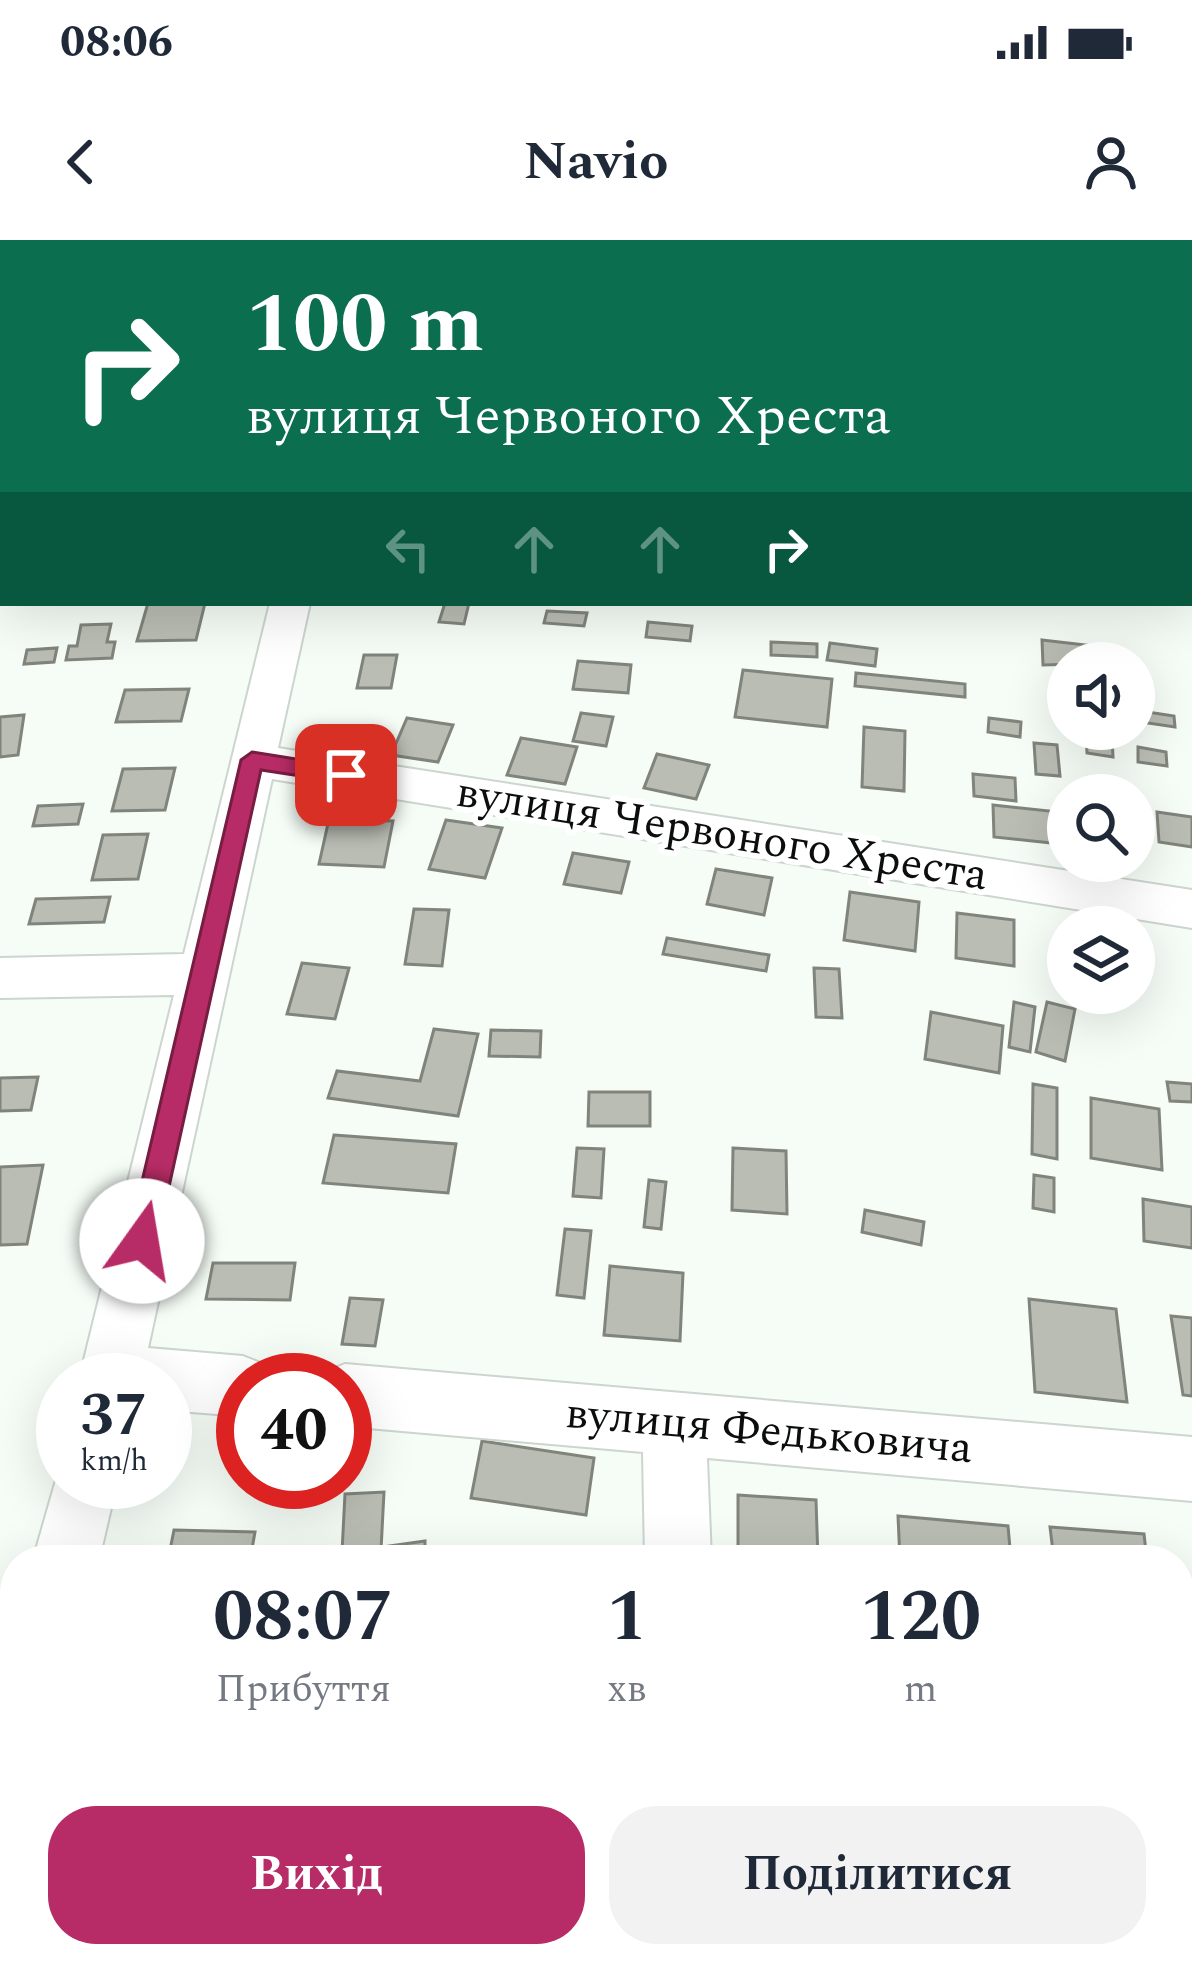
<!DOCTYPE html>
<html lang="uk">
<head>
<meta charset="utf-8">
<style>
	:root { --surface:#fff; --page:#f2f2f3; --text:#1f2937; --muted:#747a83; --accent:#b72c66 }
	body { margin:0; font-family:Spectral,serif; background:var(--page); color:var(--text); height:100vh; display:flex; flex-direction:column; font-size:45px; white-space:nowrap }
	* { box-sizing:border-box; margin:0 }
	p { font-size:39px; color:var(--muted) }
	.icon { flex:none; width:66px; height:66px; fill:none; stroke:currentColor; stroke-width:2; stroke-linecap:round; stroke-linejoin:round }
	.map { position:relative; flex:1; overflow:hidden }
	.panel { position:absolute; left:0px; top:1305px; width:1194px; height:423px; display:flex; flex-direction:column; background:var(--surface); border-radius:48px 48px 0 0; box-shadow:0 12px 48px #0002 }
	.panel>* { flex:none }
	.banner { position:absolute; left:0px; top:0px; width:1194px; height:366px; box-shadow:0 12px 48px #0002; background:#0b6e4f; color:#fff; overflow:hidden }
	.fabs { position:absolute; left:1047px; top:402px; display:grid; gap:24px }
	.fabs a { display:grid; place-items:center; width:108px; height:108px; border-radius:50%; background:var(--surface); box-shadow:0 12px 48px #0002; font-size:60px }
	.speed { position:absolute; left:36px; top:1113px; display:flex; gap:24px; font-size:60px; font-weight:700; text-align:center }
	.speed>* { display:grid; place-content:center; width:156px; height:156px; border-radius:50%; background:var(--surface); box-shadow:0 12px 48px #0002; line-height:1 }
	.speed small { font-size:30px; font-weight:400 }
	.speed .limit { border:18px solid #d22; background:#fff; color:#111 }
	.pin { position:absolute; display:grid; place-items:center; width:102px; height:102px; color:#fff; margin:-51px; border-radius:24px; box-shadow:0 6px 18px #0006 }
	.me { position:absolute; width:132px; margin:-66px; rotate:13deg; stroke-linejoin:round; filter:drop-shadow(0 0 9px #0008) }
	.turn { display:flex; align-items:center; gap:42px; height:252px; padding:0 48px; font-size:54px }
	.turn .icon { width:156px; height:156px; stroke-width:2.5 }
	.turn b { display:block; font-size:84px; line-height:102px }
	.lanes { display:flex; align-items:center; height:114px; padding:0 48px; background:#0003; justify-content:center; gap:60px; direction:ltr }
	.lanes .off { opacity:.35 }
	.eta { display:flex; justify-content:space-evenly; align-items:center; height:204px; text-align:center }
	.eta b { font-size:72px; font-weight:700; line-height:84px }
	.cta { display:flex; gap:24px; margin-top:auto; padding:24px 48px }
	.cta a { flex:1; height:138px; border-radius:48px; background:var(--accent); color:#fff; font-size:48px; font-weight:700; line-height:138px; text-align:center }
	.cta a+a { background:var(--page); color:var(--text) }
	.status { display:flex; justify-content:space-between; align-items:center; height:84px; padding:0 60px; background:var(--surface); direction:ltr }
	.status svg { height:33px; fill:currentColor }
	header { display:flex; justify-content:space-between; align-items:center; height:156px; padding:0 48px; background:var(--surface); font-size:54px; font-weight:700 }
	.map>svg:first-child { display:block }
	.building { fill:#babdb4; stroke:#81847b; stroke-width:3 }
	.lines { fill:none; stroke-linecap:round; stroke-linejoin:round }
	.minor-casing { stroke:#ccd5ce; stroke-width:4 }
	.minor { fill:#fff; fill-rule:evenodd }
	.route { fill:#b72c66; stroke:#771d42; stroke-width:3 }
	.labels { text-anchor:middle; dominant-baseline:central; stroke-width:12; stroke-linejoin:round; paint-order:stroke }
	.street-label { font-size:45px; fill:#0b0e0c; stroke:#fff }
</style>
</head>
<body>
<div class="status"><b>08:06</b><svg viewBox="0 0 49 12"><path d="M0 12V9h3v3zM5 12V6h3v6zM10 12V3h3v9zM15 12V0h3v12zM26 1h20v11H26zM47 4h2v5h-2z"/></svg></div>
<header><svg class="icon" aria-label="back" viewBox="0 0 24 24"><path d="M15 5l-7 7 7 7"/></svg>Navio<svg class="icon" aria-label="person" viewBox="0 0 24 24"><circle cx="12" cy="8" r="4"/><path d="M4 21q1-7 8-7t8 7"/></svg></header>
<div class="map">
<svg width="1192" height="1727" viewBox="0 0 1192 1727">
	<rect width="100%" height="100%" fill="#f5fdf6"/>
	<g class="building">
		<polygon points="74,0 179,0 72,3"/>
		<polygon points="148,363 205,363 196,400 137,401"/>
		<polygon points="445,363 469,363 464,384 439,382"/>
		<polygon points="547,371 587,373 584,386 544,383"/>
		<polygon points="648,382 692,386 690,401 646,397"/>
		<polygon points="111,384 107,402 115,402 112,418 66,420 69,406 77,406 81,385"/>
		<polygon points="1042,400 1112,408 1113,423 1043,425"/>
		<polygon points="771,402 817,404 817,417 771,415"/>
		<polygon points="830,403 877,409 875,426 827,420"/>
		<polygon points="57,408 54,422 24,424 27,410"/>
		<polygon points="364,415 397,415 391,448 357,448"/>
		<polygon points="578,421 631,425 628,453 573,449"/>
		<polygon points="743,430 832,439 827,487 735,477"/>
		<polygon points="856,433 965,444 965,457 855,446"/>
		<polygon points="189,449 181,481 116,482 125,450"/>
		<polygon points="1141,471 1174,476 1175,487 1141,482"/>
		<polygon points="581,473 613,477 606,506 573,501"/>
		<polygon points="24,475 18,515 0,517 0,477"/>
		<polygon points="407,478 453,485 438,522 391,515"/>
		<polygon points="989,478 1021,482 1020,497 988,492"/>
		<polygon points="864,487 905,491 904,551 862,547"/>
		<polygon points="1086,493 1112,497 1113,517 1087,513"/>
		<polygon points="521,498 577,507 565,544 507,535"/>
		<polygon points="1034,503 1057,505 1060,536 1036,534"/>
		<polygon points="1138,507 1166,512 1167,526 1138,522"/>
		<polygon points="657,514 709,525 696,559 644,548"/>
		<polygon points="175,528 165,570 112,571 123,529"/>
		<polygon points="973,534 1015,538 1016,561 974,556"/>
		<polygon points="83,564 78,584 33,586 38,566"/>
		<polygon points="993,565 1059,572 1061,604 994,597"/>
		<polygon points="1157,572 1192,577 1192,607 1159,602"/>
		<polygon points="329,579 393,581 384,627 319,624"/>
		<polygon points="446,580 502,588 485,638 429,629"/>
		<polygon points="148,594 138,639 92,640 103,595"/>
		<polygon points="573,613 629,622 621,653 564,644"/>
		<polygon points="716,629 772,638 764,675 707,664"/>
		<polygon points="850,652 919,662 915,711 844,700"/>
		<polygon points="110,657 104,682 29,684 36,659"/>
		<polygon points="414,669 449,670 442,726 405,724"/>
		<polygon points="957,673 1014,680 1014,726 956,718"/>
		<polygon points="667,698 769,715 766,731 663,714"/>
		<polygon points="302,723 349,728 335,779 287,774"/>
		<polygon points="814,728 839,729 842,778 816,777"/>
		<polygon points="1014,762 1035,767 1030,812 1009,807"/>
		<polygon points="1047,762 1075,769 1065,821 1036,812"/>
		<polygon points="931,772 1003,786 999,833 925,819"/>
		<polygon points="434,789 478,794 458,876 328,858 337,831 420,841"/>
		<polygon points="491,790 541,791 540,817 489,816"/>
		<polygon points="38,837 31,870 0,871 0,838"/>
		<polygon points="1167,842 1192,844 1192,862 1170,861"/>
		<polygon points="1033,844 1057,848 1057,919 1032,914"/>
		<polygon points="589,852 650,852 650,886 588,886"/>
		<polygon points="1091,858 1159,869 1162,930 1091,918"/>
		<polygon points="334,895 456,904 448,953 323,943"/>
		<polygon points="577,908 604,909 601,958 573,956"/>
		<polygon points="733,908 786,911 787,974 732,970"/>
		<polygon points="43,925 27,1004 0,1005 0,927"/>
		<polygon points="1034,935 1054,938 1054,972 1033,968"/>
		<polygon points="649,940 666,942 661,989 644,987"/>
		<polygon points="1143,959 1192,967 1192,1008 1144,1001"/>
		<polygon points="865,970 924,982 921,1005 862,992"/>
		<polygon points="565,989 591,991 584,1058 557,1055"/>
		<polygon points="213,1023 295,1023 290,1060 206,1059"/>
		<polygon points="610,1026 683,1033 680,1101 604,1095"/>
		<polygon points="350,1058 383,1060 375,1106 342,1104"/>
		<polygon points="1029,1059 1116,1069 1127,1162 1035,1152"/>
		<polygon points="1171,1076 1192,1078 1192,1156 1183,1155"/>
		<polygon points="482,1201 594,1218 586,1275 471,1258"/>
		<polygon points="384,1252 381,1310 342,1312 345,1254"/>
		<polygon points="738,1255 816,1260 818,1320 738,1320"/>
		<polygon points="898,1276 1008,1286 1011,1320 900,1320"/>
		<polygon points="1050,1287 1144,1294 1147,1320 1054,1320"/>
		<polygon points="174,1290 255,1292 250,1320 168,1320"/>
		<polygon points="425,1301 425,1320 390,1320 389,1306"/>
		<rect x="755" y="1713" width="49" height="14"/>
	</g>
	<g class="lines">
		<defs>
			<g id="minor">
				<rect x="0" y="27" width="3" height="18"/>
				<polygon points="0,99 3,100 3,120 0,119"/>
				<rect x="1191" y="107" width="1" height="20"/>
				<rect x="1191" y="334" width="1" height="26"/>
				<polygon points="270,363 310,363 278,508 1192,650 1192,688 272,539 148,1108 243,1116 265,1125 271,1140 243,1140 243,1176 165,1170 165,1140 79,1140 174,755 0,758 0,718 184,714"/>
				<polygon points="345,1124 1192,1197 1192,1261 707,1218 711,1320 645,1320 643,1212 345,1186 345,1140 320,1140 323,1133"/>
				<polygon points="62,1219 63,1242 117,1242 99,1320 33,1320"/>
				<polygon points="15,1495 15,1623 0,1629 0,1501"/>
				<polygon points="650,1713 728,1713 729,1727 651,1727"/>
			</g>
		</defs>
		<use href="#minor" class="minor-casing"/>
		<use href="#minor" class="minor"/>
	</g>
	<polygon class="route" points="252,512 346,527 357,535 346,543 261,530 157,1001 153,1011 142,1015 132,1011 128,1001 241,520"/>
	<g class="labels">
		<g class="street-label">
			<text transform="translate(722 594) rotate(9)">вулиця Червоного Хреста</text>
			<text transform="translate(769 1191) rotate(5)">вулиця Федьковича</text>
		</g>
	</g>
</svg>
<div class="fabs">
<a><svg class="icon" aria-label="sound" viewBox="0 0 24 24"><path d="M4 9h4l5-4v14l-5-4H4zM17 9q2 3 0 6"/></svg></a>
<a><svg class="icon" aria-label="search" viewBox="0 0 24 24"><circle cx="10" cy="10" r="6"/><path d="M15 15l6 6"/></svg></a>
<a><svg class="icon" aria-label="layers" viewBox="0 0 24 24"><path d="M12 4l9 5-9 5-9-5zM3 14l9 5 9-5"/></svg></a>
</div>
<div class="speed"><div>37<small>km/h</small></div><div class="limit">40</div></div>
<div class="pin" style="left:346px;top:535px;background:#d93025"><svg class="icon" aria-label="arrive" viewBox="0 0 24 24"><path d="M6 21V4h12l-3 4 3 4H6"/></svg></div>
<svg class="me" style="left:142px;top:1001px" viewBox="-20 -20 40 40"><circle r="19" fill="#fff"/><path d="M0-13L10 11 0 6-10 11z" fill="#b72c66"/></svg>
<div class="banner">
<div class="turn"><svg class="icon" aria-label="right" viewBox="0 0 24 24"><path d="M7 20v-9h11M14 6l5 5-5 5"/></svg><div><b>100 m</b>вулиця Червоного Хреста</div></div>
<div class="lanes"><svg class="icon off" aria-label="left" viewBox="0 0 24 24"><path d="M17 20v-9H6M10 6l-5 5 5 5"/></svg><svg class="icon off" aria-label="ahead" viewBox="0 0 24 24"><path d="M12 20V5M6 11l6-6 6 6"/></svg><svg class="icon off" aria-label="ahead" viewBox="0 0 24 24"><path d="M12 20V5M6 11l6-6 6 6"/></svg><svg class="icon" aria-label="right" viewBox="0 0 24 24"><path d="M7 20v-9h11M14 6l5 5-5 5"/></svg></div>
</div>
<section class="panel">
<div class="eta">
<div><b>08:07</b><p>Прибуття</p></div>
<div><b>1</b><p>хв</p></div>
<div><b>120</b><p>m</p></div>
</div>
<div class="cta"><a>Вихід</a><a>Поділитися</a></div>
</section>
</div>
</body>
</html>
